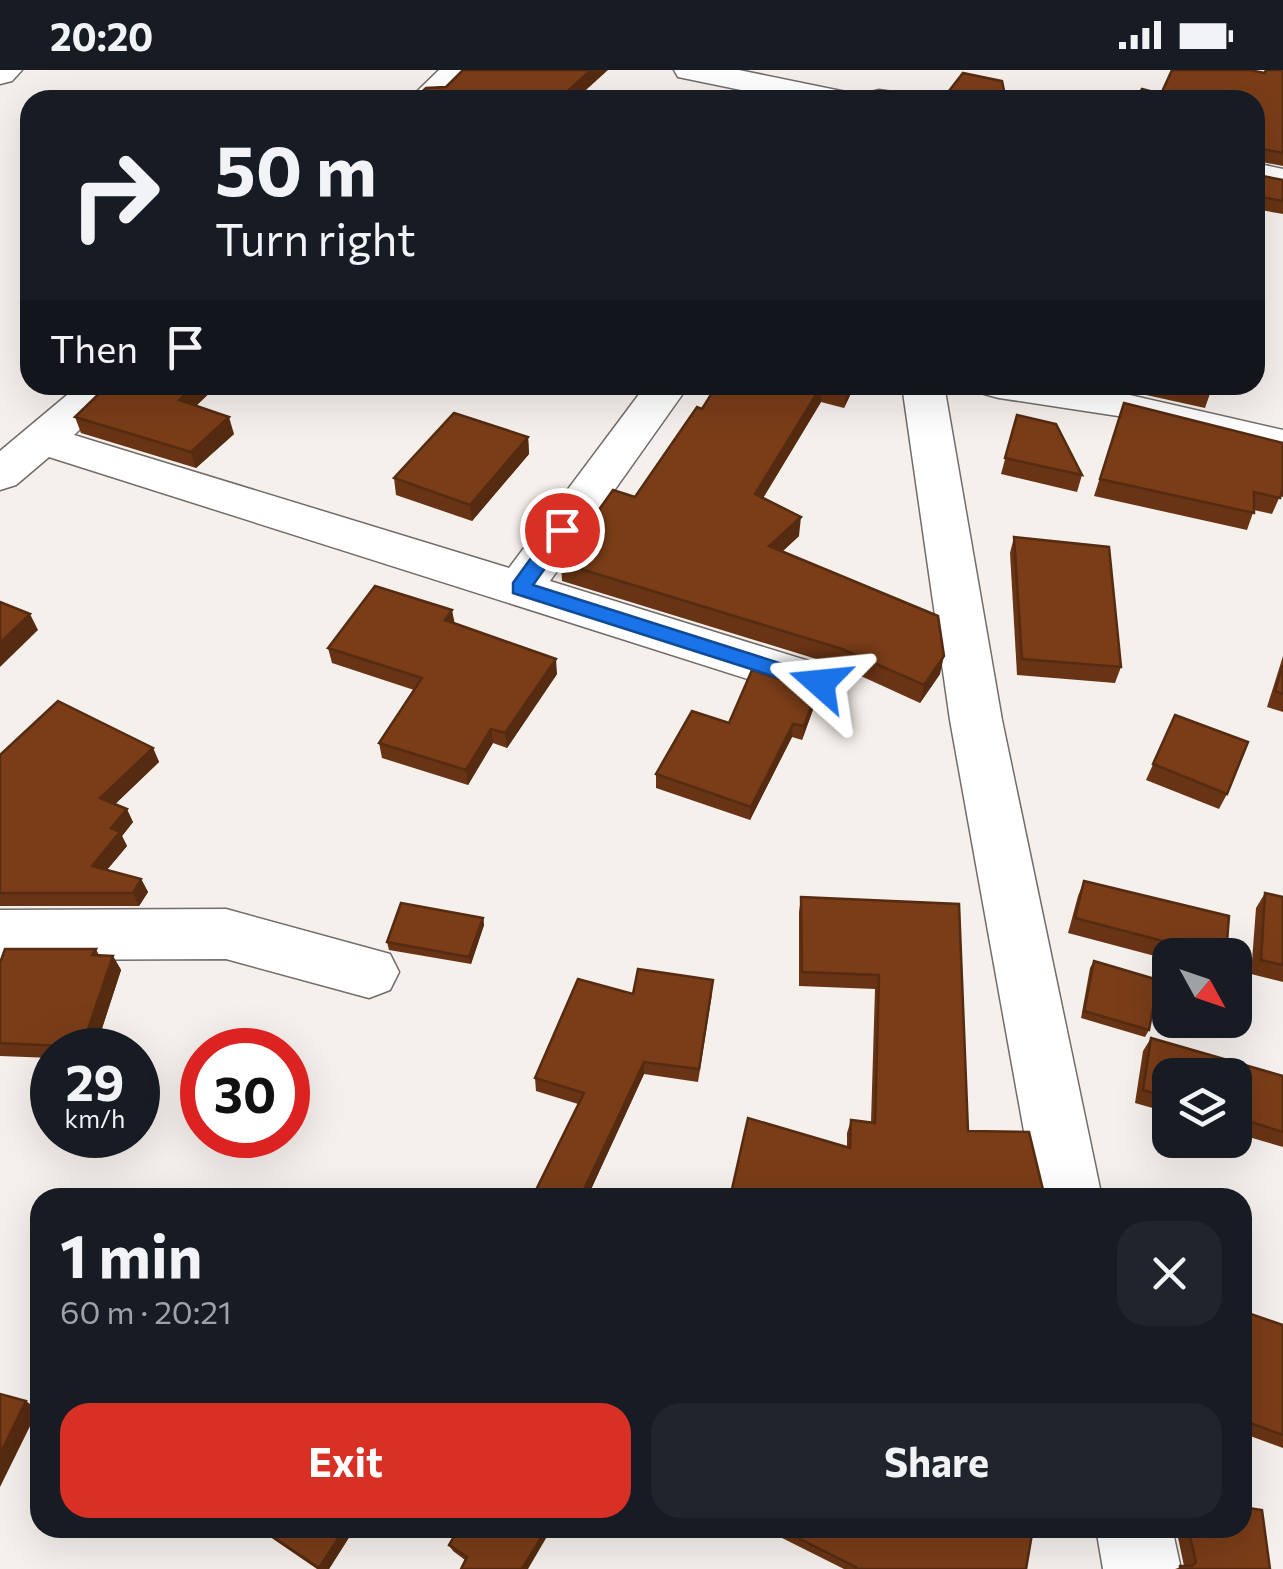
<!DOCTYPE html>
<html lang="en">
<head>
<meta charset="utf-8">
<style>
	:root { --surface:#171b24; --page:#20242c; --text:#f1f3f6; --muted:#9ea1a6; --accent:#d93025 }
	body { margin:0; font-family:Commissioner,sans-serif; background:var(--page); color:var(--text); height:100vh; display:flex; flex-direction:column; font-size:38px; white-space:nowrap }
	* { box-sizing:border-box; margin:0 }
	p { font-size:32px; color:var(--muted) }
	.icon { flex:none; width:55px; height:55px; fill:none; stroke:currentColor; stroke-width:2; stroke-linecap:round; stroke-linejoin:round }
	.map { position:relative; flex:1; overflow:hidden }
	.details { position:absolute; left:30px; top:1118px; width:1222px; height:350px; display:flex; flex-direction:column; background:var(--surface); border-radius:30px; box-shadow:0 10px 40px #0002 }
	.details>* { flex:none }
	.guide { position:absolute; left:20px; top:20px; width:1245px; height:305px; border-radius:30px; box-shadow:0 10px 40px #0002; background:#171b24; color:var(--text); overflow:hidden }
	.needle { width:65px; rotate:130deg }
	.buttons { position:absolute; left:1152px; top:868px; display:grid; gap:20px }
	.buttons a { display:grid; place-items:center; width:100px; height:100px; border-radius:20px; background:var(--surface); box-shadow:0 10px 40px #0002; font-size:50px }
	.speed { position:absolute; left:30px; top:958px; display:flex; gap:20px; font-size:50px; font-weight:700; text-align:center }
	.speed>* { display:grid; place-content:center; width:130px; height:130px; border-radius:50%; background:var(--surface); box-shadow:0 10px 40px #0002; line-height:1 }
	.speed small { font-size:25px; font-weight:400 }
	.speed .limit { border:15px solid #d22; background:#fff; color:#111 }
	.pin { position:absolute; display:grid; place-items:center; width:85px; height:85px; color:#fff; margin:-42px; border:5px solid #fff; border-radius:50%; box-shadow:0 2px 10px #0007 }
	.me { position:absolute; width:110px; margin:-55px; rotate:288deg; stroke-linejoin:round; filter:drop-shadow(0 0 8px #0008) }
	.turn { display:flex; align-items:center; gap:35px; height:210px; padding:0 30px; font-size:45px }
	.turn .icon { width:130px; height:130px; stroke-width:2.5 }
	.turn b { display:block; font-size:70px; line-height:85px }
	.then { display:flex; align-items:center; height:95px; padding:0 30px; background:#0003; gap:20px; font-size:38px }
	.round { display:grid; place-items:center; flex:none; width:105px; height:105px; border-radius:30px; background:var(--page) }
	.head { display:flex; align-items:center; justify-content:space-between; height:170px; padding:0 30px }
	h1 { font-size:60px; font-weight:700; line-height:75px }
	.cta { display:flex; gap:20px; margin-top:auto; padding:20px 30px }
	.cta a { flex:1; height:115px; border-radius:30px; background:var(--accent); color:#fff; font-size:40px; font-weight:700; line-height:115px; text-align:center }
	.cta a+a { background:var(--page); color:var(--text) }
	.status { display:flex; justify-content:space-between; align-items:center; height:70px; padding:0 50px; background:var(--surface); direction:ltr }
	.status svg { height:28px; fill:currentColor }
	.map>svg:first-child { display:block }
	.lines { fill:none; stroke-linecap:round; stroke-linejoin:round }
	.minor-casing { stroke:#726c6a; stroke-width:3 }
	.minor { fill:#fff; fill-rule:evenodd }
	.wall { fill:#693415 }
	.shaded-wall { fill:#552b11 }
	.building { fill:#7a3d18; stroke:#552b11; stroke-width:2.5 }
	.route { fill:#1a73e8; stroke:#114b97; stroke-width:2.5 }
</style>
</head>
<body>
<div class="status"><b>20:20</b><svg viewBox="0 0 49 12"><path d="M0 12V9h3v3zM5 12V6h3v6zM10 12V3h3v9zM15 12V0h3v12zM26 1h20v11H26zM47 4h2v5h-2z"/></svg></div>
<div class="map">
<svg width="1283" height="1499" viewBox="0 0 1283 1499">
	<rect width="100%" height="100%" fill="#f6f0ec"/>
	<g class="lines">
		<defs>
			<g id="minor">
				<polygon points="0,0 22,0 12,11 0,14"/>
				<polygon points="439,0 474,0 445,30 408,30"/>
				<polygon points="674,0 739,0 851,23 856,30 789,30 678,7"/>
				<polygon points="879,20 900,23 905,30 862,30 867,23"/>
				<polygon points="1255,93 1283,99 1283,121 1255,115"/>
				<polygon points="79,315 126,315 74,365 509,498 646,315 689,315 550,511 838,600 845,613 838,626 820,632 49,387 16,415 0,420 0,381"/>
				<polygon points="902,315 944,315 1002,650 1102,1128 1036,1128 950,650"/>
				<polygon points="978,315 1086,315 1283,360 1283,388 1118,346 999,328 984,324"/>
				<polygon points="226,839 390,884 399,902 390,920 369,928 226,889 0,890 0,840"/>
				<polygon points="1096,1458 1172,1458 1181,1499 1103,1499"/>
			</g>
		</defs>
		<use href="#minor" class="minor-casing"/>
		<use href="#minor" class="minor"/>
	</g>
	<g class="wall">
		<polygon points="1265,0 1283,0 1283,96 1257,91 1257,105 1283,110 1283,144 1255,139 1255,30 1161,24 1264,3"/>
		<polygon points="108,315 218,315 196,336 234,364 196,398 81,363 75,347"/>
		<polygon points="717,315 855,315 844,338 821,332 763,428 799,466 782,482 940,604 920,633 839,596 562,511 561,493 635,427 702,339"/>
		<polygon points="1129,315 1213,315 1205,338 1128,321"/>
		<polygon points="1124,333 1283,373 1283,427 1280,426 1272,444 1254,440 1247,460 1094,426"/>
		<polygon points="1017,345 1082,405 1077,422 1001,404"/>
		<polygon points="528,367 529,384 472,451 396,425 394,408"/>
		<polygon points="1014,467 1121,597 1115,613 1017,605 1010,483"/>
		<polygon points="454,554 557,604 507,678 493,673 468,715 382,688 379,673 414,620 332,593 328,578"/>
		<polygon points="1283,586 1283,642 1267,637"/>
		<polygon points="817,621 815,634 802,670 792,667 750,750 656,718 656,704 729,653"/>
		<polygon points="1175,645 1227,724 1219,739 1146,710"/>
		<polygon points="153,678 159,692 115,734 133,752 122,766 127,776 107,800 141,809 148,822 139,836 0,836 0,685"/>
		<polygon points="1084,811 1226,885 1170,885 1170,890 1068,863 1078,826"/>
		<polygon points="1265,823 1283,827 1283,912 1251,904 1256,838"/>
		<polygon points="801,827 959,834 968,1061 1045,1128 847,1077 847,1063 851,1050 871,1052 875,919 799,916 799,842"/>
		<polygon points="483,848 484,855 471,894 389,880 387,872"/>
		<polygon points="96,879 99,885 113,886 121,900 95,980 52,980 52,988 0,986 0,893"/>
		<polygon points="1094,891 1149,960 1145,967 1081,948 1090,898"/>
		<polygon points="633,924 712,924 698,1012 644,1004 587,1128 532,1128 578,1034 536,1021 535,1008"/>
		<polygon points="1151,968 1283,1006 1283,1077 1235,1063 1235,1005 1170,1005 1170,1043 1135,1033 1143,981"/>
		<polygon points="1242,1241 1283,1255 1283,1378 1242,1363"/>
		<polygon points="257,1458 355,1458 329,1499 317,1499"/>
		<polygon points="552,1458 465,1490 453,1481 449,1475"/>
		<polygon points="630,1458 650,1458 647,1466"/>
		<polygon points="762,1458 1033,1458 1026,1499 844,1499"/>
		<polygon points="1176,1458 1242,1458 1270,1499 1175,1499 1184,1496"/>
	</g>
	<g class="shaded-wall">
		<polygon points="591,0 608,0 575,30 562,26"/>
		<polygon points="195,315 218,315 184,347 179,330"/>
		<polygon points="823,315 821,332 754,443 755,424"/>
		<polygon points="849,315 855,315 844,338 847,319"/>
		<polygon points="229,347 234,364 196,398 191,382"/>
		<polygon points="528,367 529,384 472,451 470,435"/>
		<polygon points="801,447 799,466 767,495 769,476"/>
		<polygon points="452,540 455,555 445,550"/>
		<polygon points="30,544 38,560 0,597 0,573"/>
		<polygon points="944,586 940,604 920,633 924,615"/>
		<polygon points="556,589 557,604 507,678 505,663"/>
		<polygon points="817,621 815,634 802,670 804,656"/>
		<polygon points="793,654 792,667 750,750 751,737"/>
		<polygon points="491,659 493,673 468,715 466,700"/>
		<polygon points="153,678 159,692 107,742 100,728"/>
		<polygon points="127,739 133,752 122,766 127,776 99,809 92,796 111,758"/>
		<polygon points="141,809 148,822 139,836 133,823"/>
		<polygon points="483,848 484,855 471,894 469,887"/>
		<polygon points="113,886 121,900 95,980 85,980 82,977"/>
		<polygon points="644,992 644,1004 587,1128 580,1128"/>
		<polygon points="26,1331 38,1340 0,1417 0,1384"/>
		<polygon points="345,1458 355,1458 329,1499 320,1499"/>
		<polygon points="547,1458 552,1458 528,1499 522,1499"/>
	</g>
	<g class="building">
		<polygon points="463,0 591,0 562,26 580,30 413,30 426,18 446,17"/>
		<polygon points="1172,0 1249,0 1265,3 1266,0 1283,0 1283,83 1257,78 1257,105 1283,110 1283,131 1255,126 1255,30 1135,30 1142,19 1161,24"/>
		<polygon points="963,3 1002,11 1006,30 942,30"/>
		<polygon points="108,315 195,315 179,330 229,347 191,382 75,347"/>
		<polygon points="717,315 822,315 755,424 801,447 769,476 938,546 944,586 924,615 842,579 561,493 613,420 635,427 697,337 702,339"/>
		<polygon points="829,315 849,315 847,319"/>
		<polygon points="1181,315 1213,315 1211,322"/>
		<polygon points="1124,333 1283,373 1283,418 1280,428 1254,422 1254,443 1100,409"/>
		<polygon points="454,343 528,367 470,435 394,408"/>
		<polygon points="1017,345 1056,354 1082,405 1005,388"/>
		<polygon points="1014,467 1109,477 1121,597 1022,589"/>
		<polygon points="375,516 452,540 445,550 556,589 505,663 491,659 466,700 379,673 422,608 328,578"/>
		<polygon points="0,532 30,544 0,573"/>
		<polygon points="1283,595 1283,624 1275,621"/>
		<polygon points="752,600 817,621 804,656 793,654 751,737 656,704 692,641 729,653"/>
		<polygon points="58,631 153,678 100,728 127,739 111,758 120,762 92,796 141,809 133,823 0,823 0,685"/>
		<polygon points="1175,645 1248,672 1227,724 1153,694"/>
		<polygon points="1084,811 1229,846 1226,885 1216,885 1075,848"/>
		<polygon points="1265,823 1283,827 1283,895 1261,890"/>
		<polygon points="801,827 959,834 968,1061 1029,1062 1045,1128 730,1128 748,1048 850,1078 851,1050 875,1053 879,905 802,902"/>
		<polygon points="401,833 483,848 469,887 387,872"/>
		<polygon points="5,879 96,879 92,885 113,886 82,977 0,973 0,893"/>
		<polygon points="1094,891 1158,910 1149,960 1084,941"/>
		<polygon points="638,899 713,910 699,999 644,992 580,1128 532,1128 584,1023 535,1008 578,909 633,924"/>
		<polygon points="1151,968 1283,1006 1283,1062 1235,1047 1235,1005 1170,1005 1170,1028 1143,1020"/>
		<polygon points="1242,1241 1283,1255 1283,1365 1242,1350"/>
		<polygon points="0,1324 26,1331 0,1384"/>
		<polygon points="1242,1437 1262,1440 1270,1499 1180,1499 1180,1496 1192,1496 1196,1492 1188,1458 1242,1458"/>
		<polygon points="260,1458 345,1458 319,1498"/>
		<polygon points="459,1458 547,1458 522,1499 461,1499 467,1487 449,1475"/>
		<polygon points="778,1458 1033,1458 1026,1499 855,1499 856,1497"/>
	</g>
	<polygon class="route" points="562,453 572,460 533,515 827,608 830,613 827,619 820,621 513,523 513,513 555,455"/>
</svg>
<div class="buttons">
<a><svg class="needle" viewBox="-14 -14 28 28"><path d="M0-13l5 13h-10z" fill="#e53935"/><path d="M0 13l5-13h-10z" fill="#9ea1a6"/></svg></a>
<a><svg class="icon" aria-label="layers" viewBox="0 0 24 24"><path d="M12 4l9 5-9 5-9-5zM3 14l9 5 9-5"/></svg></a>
</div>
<div class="speed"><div>29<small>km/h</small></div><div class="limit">30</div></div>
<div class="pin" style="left:562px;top:460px;background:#d93025"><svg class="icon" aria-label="arrive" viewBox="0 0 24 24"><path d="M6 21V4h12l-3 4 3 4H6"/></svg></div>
<svg class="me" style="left:820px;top:613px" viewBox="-20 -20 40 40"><path d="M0-17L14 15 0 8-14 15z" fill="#1a73e8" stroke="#fff" stroke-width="4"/></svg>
<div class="guide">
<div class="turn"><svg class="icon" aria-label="right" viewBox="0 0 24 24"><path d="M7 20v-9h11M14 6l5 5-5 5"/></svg><div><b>50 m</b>Turn right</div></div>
<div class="then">Then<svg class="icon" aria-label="arrive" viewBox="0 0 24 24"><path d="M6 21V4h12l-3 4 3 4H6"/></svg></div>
</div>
<section class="details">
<div class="head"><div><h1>1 min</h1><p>60 m · 20:21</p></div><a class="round"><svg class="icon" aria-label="close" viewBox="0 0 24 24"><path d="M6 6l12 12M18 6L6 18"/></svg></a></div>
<div class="cta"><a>Exit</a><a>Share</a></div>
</section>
</div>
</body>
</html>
